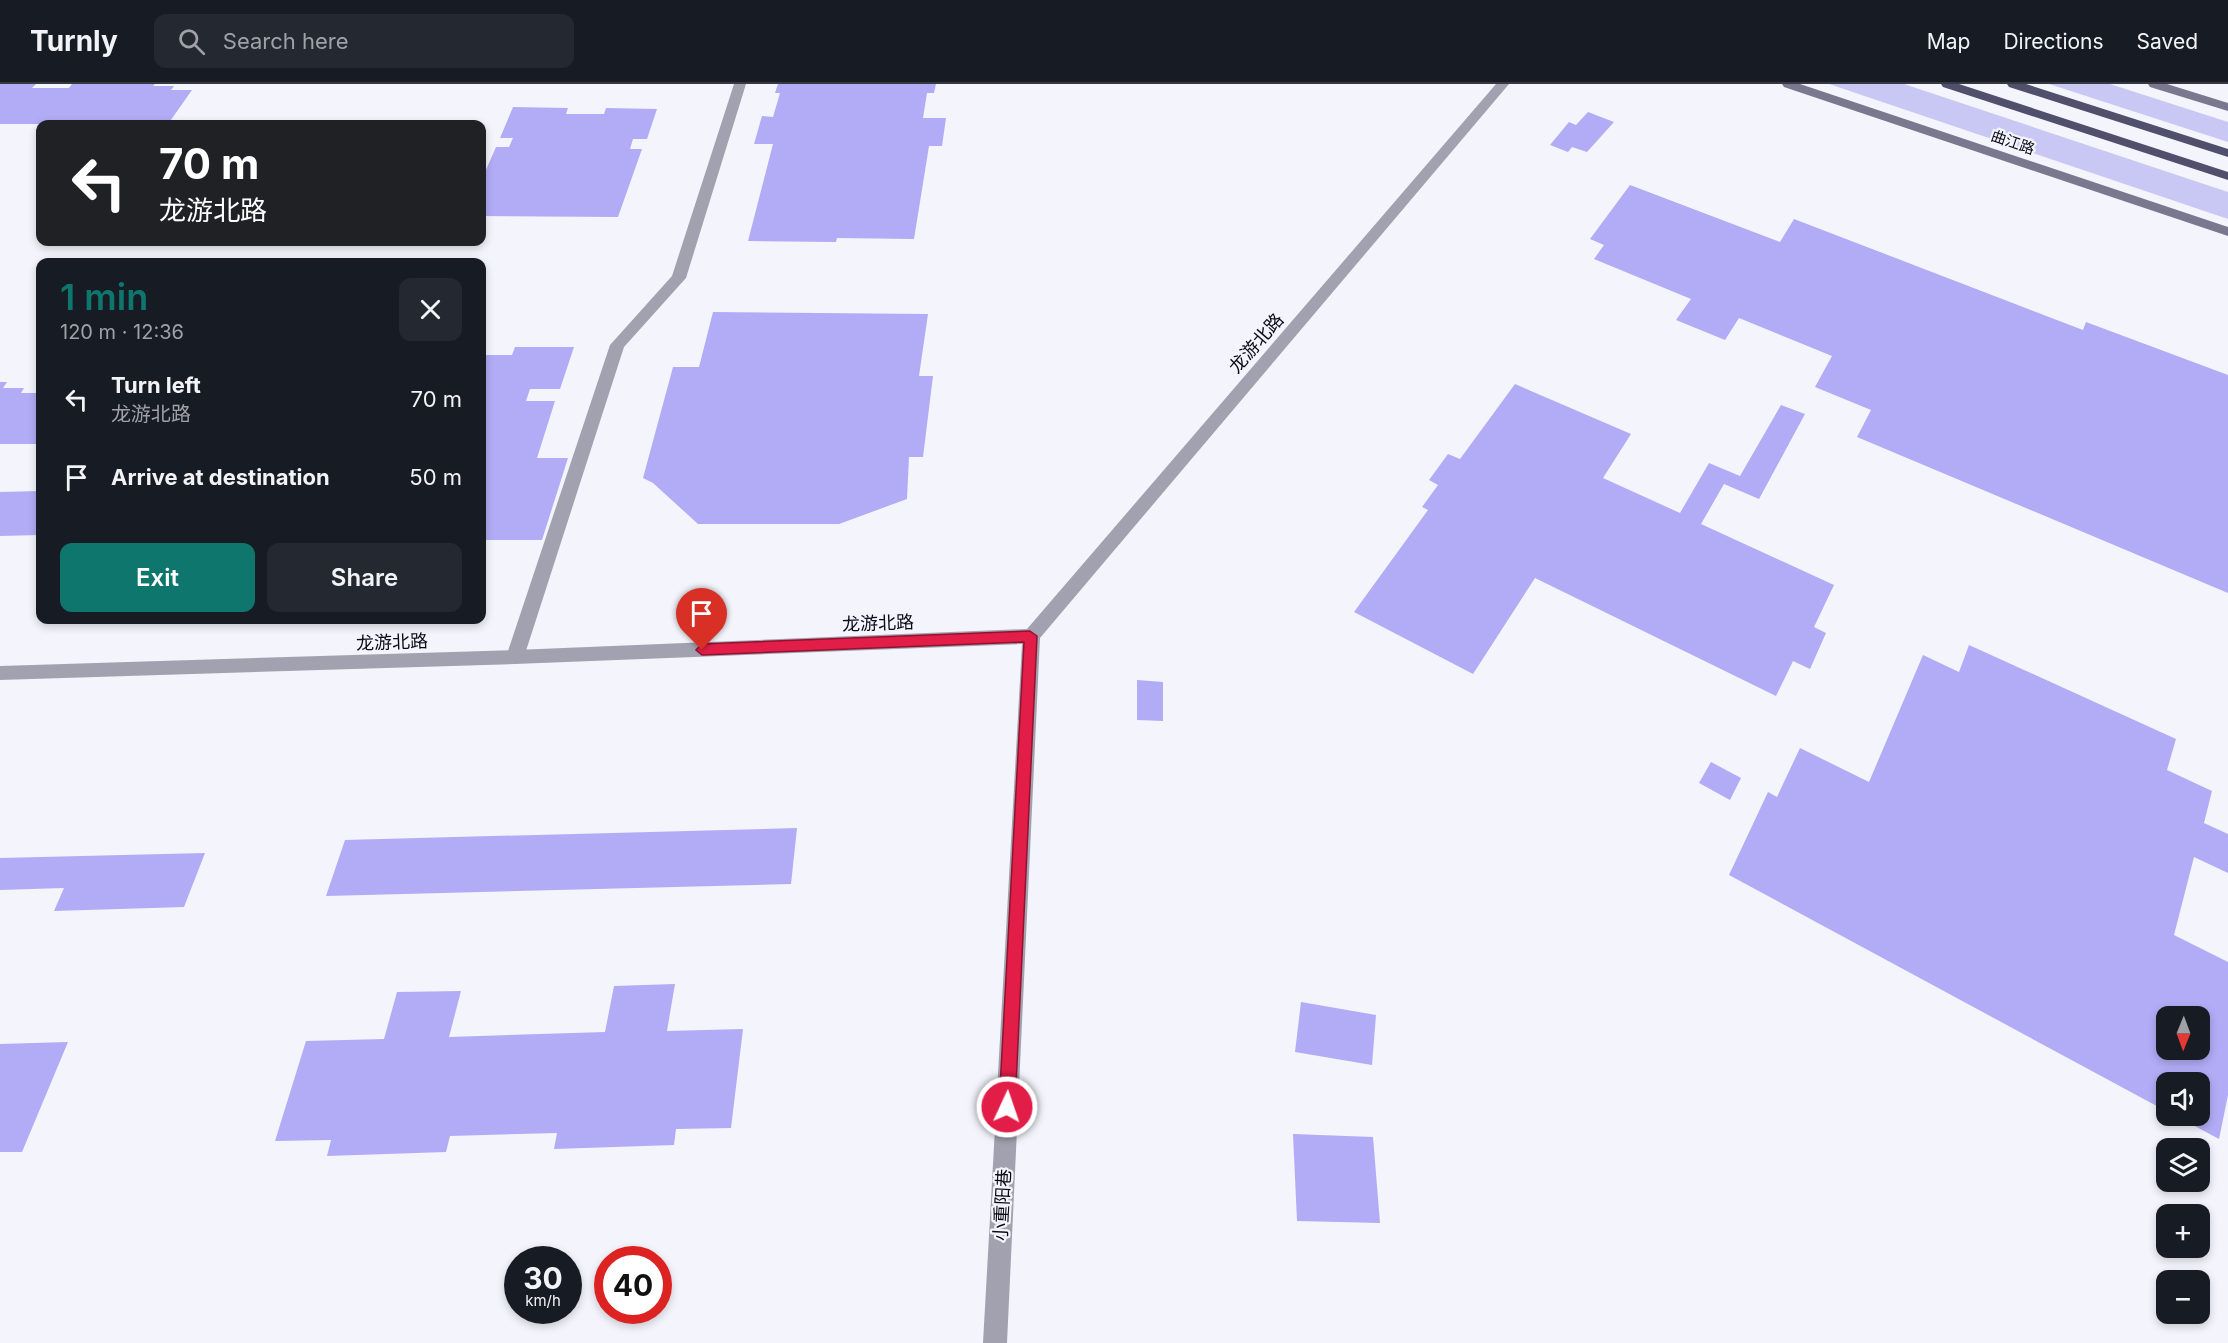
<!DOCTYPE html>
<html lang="en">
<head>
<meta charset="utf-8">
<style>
	:root { --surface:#171b24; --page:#242831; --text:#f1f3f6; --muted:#9ea1a6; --line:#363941; --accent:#0f766e }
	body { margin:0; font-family:Inter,"Noto Sans SC",sans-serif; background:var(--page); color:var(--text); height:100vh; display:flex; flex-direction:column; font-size:22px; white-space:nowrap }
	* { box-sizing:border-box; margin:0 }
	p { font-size:20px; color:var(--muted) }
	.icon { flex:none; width:33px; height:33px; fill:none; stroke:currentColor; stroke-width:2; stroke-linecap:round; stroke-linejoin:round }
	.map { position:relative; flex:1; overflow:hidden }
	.drawer { position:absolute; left:36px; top:174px; width:450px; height:366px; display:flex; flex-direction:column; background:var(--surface); border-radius:12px; box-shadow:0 3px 9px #0003 }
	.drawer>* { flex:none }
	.hud { position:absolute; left:36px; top:36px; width:450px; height:126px; border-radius:12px; box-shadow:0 3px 9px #0003; background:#202124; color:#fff; overflow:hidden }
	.needle { width:39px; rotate:181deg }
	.tools { position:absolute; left:2156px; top:922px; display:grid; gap:12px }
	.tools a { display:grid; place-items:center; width:54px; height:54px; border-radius:12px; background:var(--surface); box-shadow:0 3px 9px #0003; font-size:30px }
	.speed { position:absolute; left:504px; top:1162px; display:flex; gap:12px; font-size:30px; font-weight:700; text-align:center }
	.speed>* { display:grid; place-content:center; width:78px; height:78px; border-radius:50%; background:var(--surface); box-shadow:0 3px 9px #0003; line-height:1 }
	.speed small { font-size:15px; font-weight:400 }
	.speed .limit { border:9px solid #d22; background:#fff; color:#111 }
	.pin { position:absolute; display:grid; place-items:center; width:51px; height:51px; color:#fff; margin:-62px -26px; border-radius:50% 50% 50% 0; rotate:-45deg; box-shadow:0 0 6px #0007 }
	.pin .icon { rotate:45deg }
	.me { position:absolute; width:66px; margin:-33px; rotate:3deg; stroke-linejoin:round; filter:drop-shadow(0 0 4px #0008) }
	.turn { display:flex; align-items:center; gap:21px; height:126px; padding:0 24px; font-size:27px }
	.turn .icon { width:78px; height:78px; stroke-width:2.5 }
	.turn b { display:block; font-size:42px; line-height:51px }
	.round { display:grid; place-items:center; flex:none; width:63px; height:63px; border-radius:12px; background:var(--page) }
	.head { display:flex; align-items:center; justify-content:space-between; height:102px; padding:0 24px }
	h1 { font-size:36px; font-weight:600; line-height:45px; color:var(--accent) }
	.button { display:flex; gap:12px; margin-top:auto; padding:12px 24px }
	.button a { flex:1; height:69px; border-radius:12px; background:var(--accent); color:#fff; font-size:24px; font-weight:600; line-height:69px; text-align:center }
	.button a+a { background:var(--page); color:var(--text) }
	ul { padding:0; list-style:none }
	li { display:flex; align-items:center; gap:18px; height:78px; padding:0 24px }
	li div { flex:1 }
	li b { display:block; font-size:22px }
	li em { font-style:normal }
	header { display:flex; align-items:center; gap:36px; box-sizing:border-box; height:84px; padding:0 30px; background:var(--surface); border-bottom:2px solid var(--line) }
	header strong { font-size:28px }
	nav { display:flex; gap:33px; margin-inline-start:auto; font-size:21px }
	.search { width:420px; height:54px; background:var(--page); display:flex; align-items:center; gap:15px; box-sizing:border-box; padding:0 21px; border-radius:12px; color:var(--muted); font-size:22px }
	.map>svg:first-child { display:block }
	.green { fill:#c9c8f5 }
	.building { fill:#b1acf5; fill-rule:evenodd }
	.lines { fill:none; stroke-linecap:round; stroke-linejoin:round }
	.service { fill:#a1a1b0; fill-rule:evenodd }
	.tertiary { fill:#a1a1b0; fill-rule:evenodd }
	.secondary { fill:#79788e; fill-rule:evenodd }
	.trunk { fill:#51506c; fill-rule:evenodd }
	.route { fill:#e11d48; stroke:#92132f; stroke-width:1.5 }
	.labels { text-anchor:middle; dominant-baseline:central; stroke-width:4.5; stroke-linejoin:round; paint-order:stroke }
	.far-street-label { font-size:15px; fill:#0a0a15; stroke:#f4f4fc }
	.street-label { font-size:18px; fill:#0a0a15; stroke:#f4f4fc }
</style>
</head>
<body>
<header>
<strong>Turnly</strong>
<div class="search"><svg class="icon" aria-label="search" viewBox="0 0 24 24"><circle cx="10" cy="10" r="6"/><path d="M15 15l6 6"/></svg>Search here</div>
<nav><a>Map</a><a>Directions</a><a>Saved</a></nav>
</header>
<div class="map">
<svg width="2228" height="1259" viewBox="0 0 2228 1259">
	<rect width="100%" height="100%" fill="#f4f4fc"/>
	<g class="green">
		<polygon points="1829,0 1904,0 2228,108 2228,135"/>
		<polygon points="2049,0 2110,0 2228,38 2228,58"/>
	</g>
	<g class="building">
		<polygon points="0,0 36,0 32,4 69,4 72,0 155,0 153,2 174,2 171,6 192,6 168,40 0,40"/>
		<polygon points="778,0 936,0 934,9 927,9 923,34 946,34 942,62 929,62 914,155 837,154 836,158 748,157 773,60 754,60 762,32 773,33 780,9 775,9"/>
		<polygon points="513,23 568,24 566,30 604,30 606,24 657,25 647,55 633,55 630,65 642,65 618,133 482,132 482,95 496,63 509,63 513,54 500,54"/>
		<polygon points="1588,28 1614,38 1587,68 1572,63 1568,68 1550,61 1569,38 1576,41"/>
		<polygon points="1630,101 1780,158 1794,135 2083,246 2086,238 2228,291 2228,509 1857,353 1871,326 1815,303 1832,272 1739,234 1725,256 1676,236 1691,215 1594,175 1604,161 1590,155"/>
		<polygon points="713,228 928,230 919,292 933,292 923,373 909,373 907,415 839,440 698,440 653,399 643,394 673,283 699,283"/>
		<polygon points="515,263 574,263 560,305 530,305 526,317 555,317 537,374 568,374 542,456 482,456 482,271 512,271"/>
		<polygon points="0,298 7,298 3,304 24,304 21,309 40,309 40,360 0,360"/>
		<polygon points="1515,300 1631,350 1603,394 1680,429 1709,379 1740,392 1781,321 1805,330 1759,415 1724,400 1701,440 1834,501 1814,543 1826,549 1810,585 1793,577 1776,612 1535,494 1473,590 1354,528 1428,426 1422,423 1438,401 1429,396 1448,370 1460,375"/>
		<polygon points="40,407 40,451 0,452 0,408"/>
		<path d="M 1969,561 L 2176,655 L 2167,686 L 2212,707 L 2204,739 L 2228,750 L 2228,789 L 2194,773 L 2174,851 L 2228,878 L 2228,1011 L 2219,1055 L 2176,1032 L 2199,1032 L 2199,999 L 2166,999 L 2166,1027 L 1729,791 L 1768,708 L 1777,713 L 1800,664 L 1869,698 L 1923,571 L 1959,588 ZM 2166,933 L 2199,933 L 2199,966 L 2166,966 Z"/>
		<polygon points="1137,596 1163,598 1163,637 1137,636"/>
		<polygon points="1711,678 1741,694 1730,716 1699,699"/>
		<polygon points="797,744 791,800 326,812 345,756"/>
		<polygon points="205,769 184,823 54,827 64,804 0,806 0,774"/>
		<polygon points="675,900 667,947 743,945 731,1044 676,1045 674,1061 554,1065 557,1049 450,1052 446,1068 327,1072 331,1056 275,1057 306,957 384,955 397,908 461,907 449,953 605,948 614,902"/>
		<polygon points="1301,918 1376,931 1372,981 1295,968"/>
		<polygon points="68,958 22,1068 0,1068 0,960"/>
		<polygon points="1293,1050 1373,1053 1380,1139 1297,1137"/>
	</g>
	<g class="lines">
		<polygon class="service" points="734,0 746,0 686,194 624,263 524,573 521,578 515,580 509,578 506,573 610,261 672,192"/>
		<polygon class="tertiary" points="1496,0 1509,0 1040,554 1007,1259 983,1259 1022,560 515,580 0,596 0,582 515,566 1027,545"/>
		<g class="secondary">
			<polygon points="1782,0 1800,0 2228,143 2228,152 1784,3"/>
			<polygon points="2148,0 2167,0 2228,19 2228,27 2150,3"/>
		</g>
		<g class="trunk">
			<polygon points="1941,0 1959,0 2228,88 2228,96 1943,3"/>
			<polygon points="2007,0 2026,0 2228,65 2228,73 2009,3"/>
		</g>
	</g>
	<polygon class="route" points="1030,547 1037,552 1015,1023 1013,1029 1007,1032 1001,1029 999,1023 1024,558 702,571 696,566 702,560"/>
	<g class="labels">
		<g class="far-street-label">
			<text transform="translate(2013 58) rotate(19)">曲江路</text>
		</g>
		<g class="street-label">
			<text transform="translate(1256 259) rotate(-49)">龙游北路</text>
			<text transform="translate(878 539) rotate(-2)">龙游北路</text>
			<text transform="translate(392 558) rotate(-2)">龙游北路</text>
			<text transform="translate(1002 1121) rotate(-87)">小重阳巷</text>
		</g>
	</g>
</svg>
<div class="tools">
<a><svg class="needle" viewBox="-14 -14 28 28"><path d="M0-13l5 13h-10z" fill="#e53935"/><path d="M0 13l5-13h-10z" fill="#9ea1a6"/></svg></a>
<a><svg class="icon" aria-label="sound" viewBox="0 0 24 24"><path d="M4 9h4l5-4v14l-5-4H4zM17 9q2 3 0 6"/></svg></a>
<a><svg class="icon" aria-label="layers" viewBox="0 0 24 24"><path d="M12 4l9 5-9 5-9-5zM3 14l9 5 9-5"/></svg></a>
<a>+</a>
<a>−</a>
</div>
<div class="speed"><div>30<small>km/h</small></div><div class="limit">40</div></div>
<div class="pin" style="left:702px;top:566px;background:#d93025"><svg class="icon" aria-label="arrive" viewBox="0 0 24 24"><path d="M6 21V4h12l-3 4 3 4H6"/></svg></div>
<svg class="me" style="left:1007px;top:1023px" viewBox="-20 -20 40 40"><circle r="17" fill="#e11d48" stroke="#fff" stroke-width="3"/><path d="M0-11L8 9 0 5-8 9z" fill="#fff"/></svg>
<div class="hud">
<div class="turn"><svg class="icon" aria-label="left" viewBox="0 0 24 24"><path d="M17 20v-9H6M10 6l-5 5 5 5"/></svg><div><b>70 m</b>龙游北路</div></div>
</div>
<section class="drawer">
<div class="head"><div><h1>1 min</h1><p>120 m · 12:36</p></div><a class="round"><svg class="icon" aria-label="close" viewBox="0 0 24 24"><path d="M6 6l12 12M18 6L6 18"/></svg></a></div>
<ul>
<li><svg class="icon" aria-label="left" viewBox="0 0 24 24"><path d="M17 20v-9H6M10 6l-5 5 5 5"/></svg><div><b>Turn left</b><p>龙游北路</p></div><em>70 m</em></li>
<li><svg class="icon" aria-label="arrive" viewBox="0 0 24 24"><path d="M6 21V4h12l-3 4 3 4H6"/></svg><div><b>Arrive at destination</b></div><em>50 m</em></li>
</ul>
<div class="button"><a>Exit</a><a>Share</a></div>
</section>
</div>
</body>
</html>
